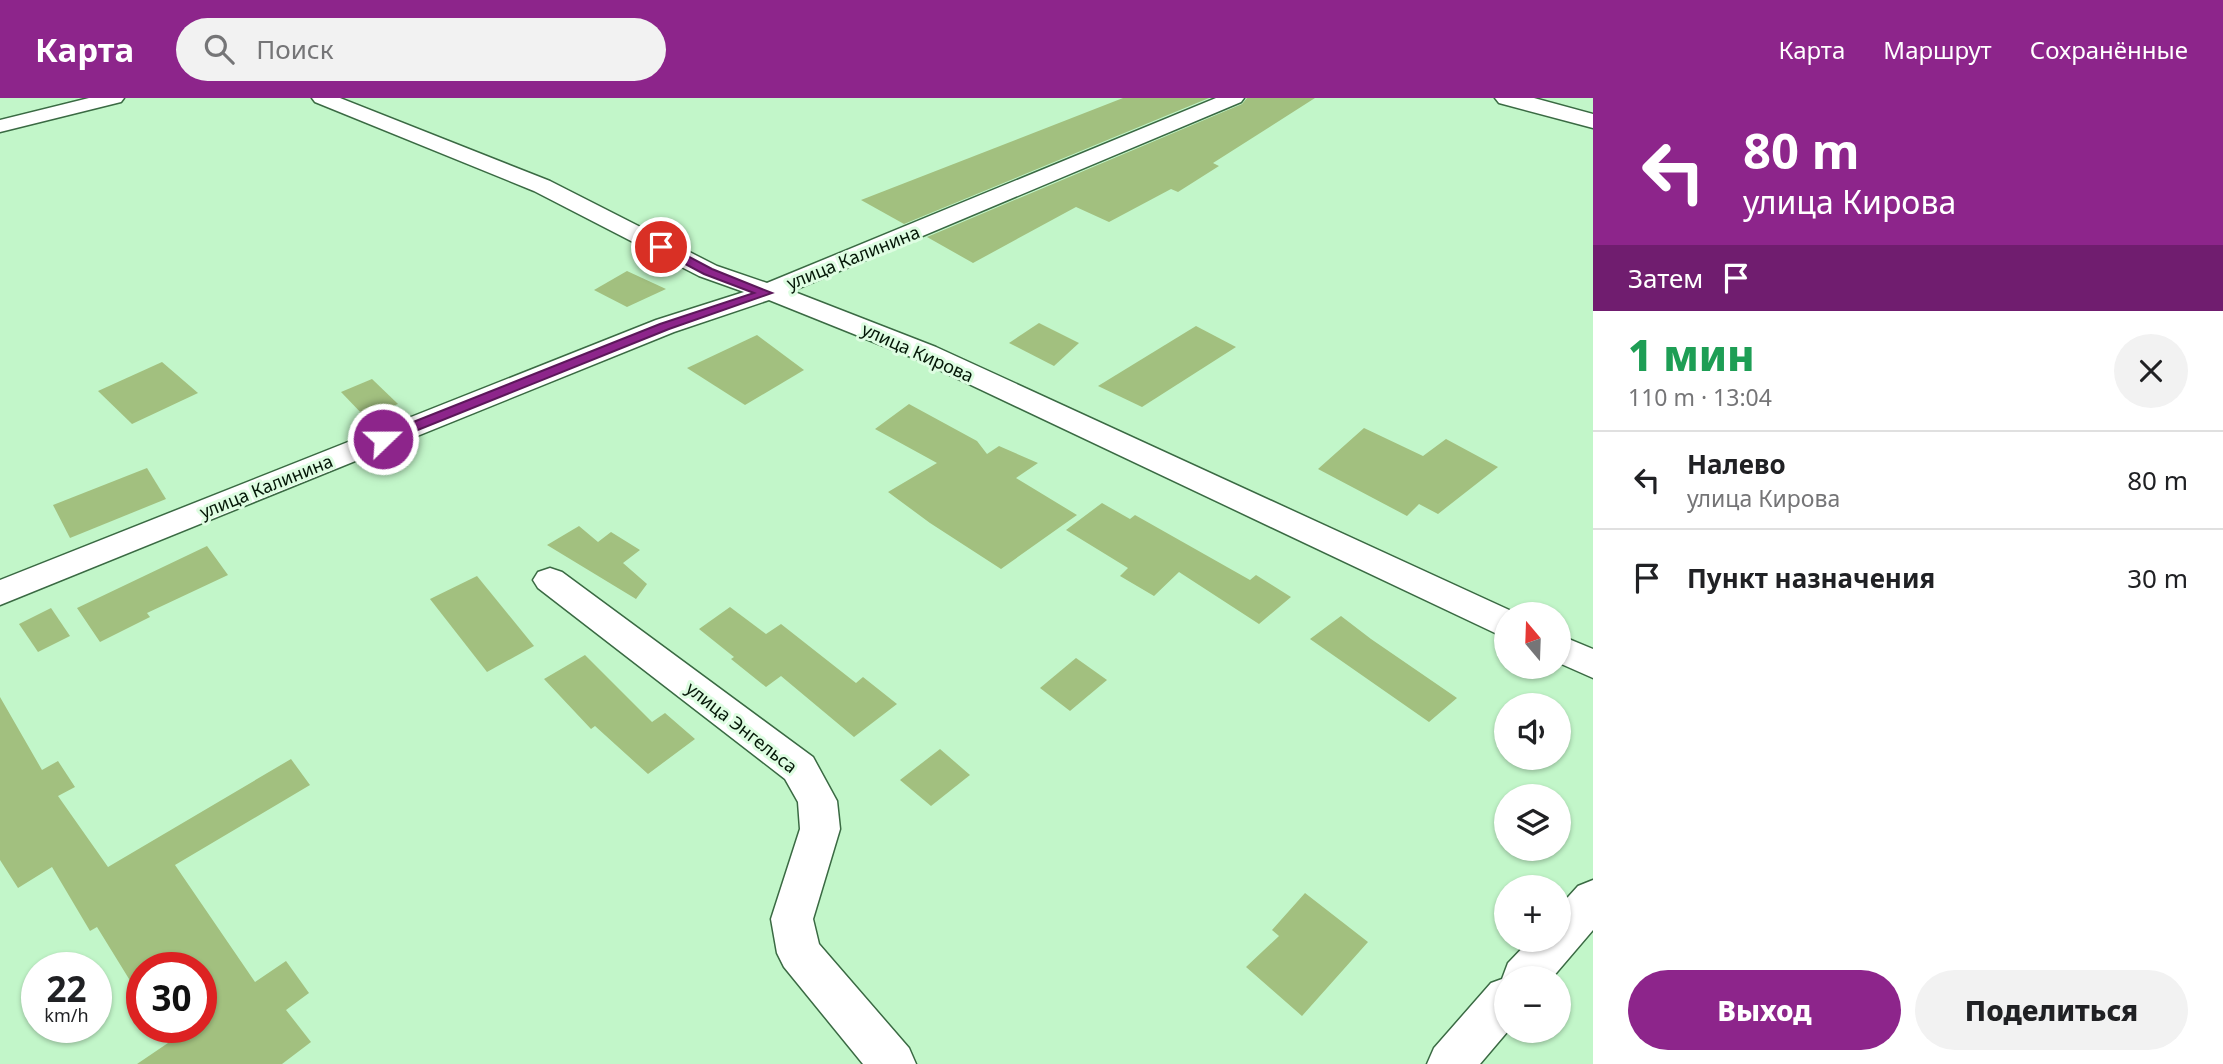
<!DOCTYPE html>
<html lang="ru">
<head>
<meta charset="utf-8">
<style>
	:root { --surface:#fff; --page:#f2f2f2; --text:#202124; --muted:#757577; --line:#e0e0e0; --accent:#8d258b }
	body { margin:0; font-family:"Noto Sans",sans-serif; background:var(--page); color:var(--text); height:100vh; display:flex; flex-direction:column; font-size:26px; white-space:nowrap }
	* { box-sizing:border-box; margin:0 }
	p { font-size:23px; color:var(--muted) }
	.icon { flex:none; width:38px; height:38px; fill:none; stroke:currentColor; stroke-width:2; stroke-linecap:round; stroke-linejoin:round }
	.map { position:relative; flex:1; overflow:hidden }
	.details { display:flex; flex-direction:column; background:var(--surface); width:630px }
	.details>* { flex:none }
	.hud { background:#8d258b; color:#fff; overflow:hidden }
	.needle { width:46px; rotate:341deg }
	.fabs { position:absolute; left:1494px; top:504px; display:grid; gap:14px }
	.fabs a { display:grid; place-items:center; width:77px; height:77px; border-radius:50%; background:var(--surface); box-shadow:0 2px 5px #0004; font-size:35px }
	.speed { position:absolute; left:21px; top:854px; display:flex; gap:14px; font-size:35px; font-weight:700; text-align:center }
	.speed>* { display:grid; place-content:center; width:91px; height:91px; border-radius:50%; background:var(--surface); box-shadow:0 2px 5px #0004; line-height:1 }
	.speed small { font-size:18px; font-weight:400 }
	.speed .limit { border:10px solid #d22; background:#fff; color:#111 }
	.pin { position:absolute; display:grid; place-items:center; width:60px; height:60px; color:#fff; margin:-30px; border:4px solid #fff; border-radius:50%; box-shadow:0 2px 7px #0007 }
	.me { position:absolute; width:77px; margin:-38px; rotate:68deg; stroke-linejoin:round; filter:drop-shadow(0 0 5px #0008) }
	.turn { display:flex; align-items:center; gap:24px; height:147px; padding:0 35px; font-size:32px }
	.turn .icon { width:91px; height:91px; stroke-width:2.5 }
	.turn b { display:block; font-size:49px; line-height:60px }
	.then { display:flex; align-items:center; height:66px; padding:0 35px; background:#0003; gap:14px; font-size:26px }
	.round { display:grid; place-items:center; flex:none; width:74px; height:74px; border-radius:37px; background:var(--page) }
	.head { display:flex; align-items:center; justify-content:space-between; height:119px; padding:0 35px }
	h1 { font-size:42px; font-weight:800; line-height:52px; color:#1e9e55 }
	.action { display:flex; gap:14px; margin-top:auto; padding:14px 35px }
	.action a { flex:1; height:80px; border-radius:42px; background:var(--accent); color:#fff; font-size:28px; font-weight:800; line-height:80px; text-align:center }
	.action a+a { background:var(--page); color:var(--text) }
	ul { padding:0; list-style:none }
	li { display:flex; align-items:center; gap:21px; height:98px; padding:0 35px; border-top:2px solid var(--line) }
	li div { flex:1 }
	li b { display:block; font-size:26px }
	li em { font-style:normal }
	header { display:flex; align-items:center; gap:42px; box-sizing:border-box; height:98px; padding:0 35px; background:var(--accent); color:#fff }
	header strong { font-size:33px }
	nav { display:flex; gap:38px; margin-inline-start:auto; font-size:24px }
	.search { width:490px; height:63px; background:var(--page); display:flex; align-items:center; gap:18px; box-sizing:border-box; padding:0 24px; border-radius:38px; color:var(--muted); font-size:26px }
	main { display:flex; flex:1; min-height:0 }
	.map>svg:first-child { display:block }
	.building { fill:#a2c07f }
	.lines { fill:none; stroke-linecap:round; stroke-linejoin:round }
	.street-casing { stroke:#3a6a43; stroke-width:3 }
	.primary-casing { stroke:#3a6a43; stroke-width:3 }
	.street { fill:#fff; fill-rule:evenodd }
	.primary { fill:#fff; fill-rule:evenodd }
	.route { fill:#8d258b; stroke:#5c185a; stroke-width:2 }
	.labels { text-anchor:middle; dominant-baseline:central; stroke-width:6; stroke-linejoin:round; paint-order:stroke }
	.street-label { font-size:18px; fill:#041707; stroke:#defde2 }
</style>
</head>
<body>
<header>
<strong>Карта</strong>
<div class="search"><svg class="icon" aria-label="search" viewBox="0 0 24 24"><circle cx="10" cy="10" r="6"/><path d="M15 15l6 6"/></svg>Поиск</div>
<nav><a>Карта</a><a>Маршрут</a><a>Сохранённые</a></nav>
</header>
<main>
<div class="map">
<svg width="1593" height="966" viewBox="0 0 1593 966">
	<rect width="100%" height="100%" fill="#c2f6c9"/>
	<g class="building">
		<polygon points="1123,0 1209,0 904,126 861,102"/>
		<polygon points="1247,0 1315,0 1213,65 1219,68 1178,94 1171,91 1109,124 1076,109 973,165 927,139 1242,6"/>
		<polygon points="627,173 666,191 627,209 594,192"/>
		<polygon points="1039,225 1079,245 1054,268 1009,245"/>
		<polygon points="1196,228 1236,249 1142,309 1098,288"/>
		<polygon points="757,237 804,272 745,307 687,270"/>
		<polygon points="162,264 198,295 132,326 98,293"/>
		<polygon points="372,281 398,306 365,319 341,294"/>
		<polygon points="909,306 977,343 987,356 999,348 1038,365 1016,380 1077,417 1001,471 930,425 888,394 937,365 875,331"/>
		<polygon points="1364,330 1423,358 1446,341 1498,369 1438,416 1419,406 1407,418 1318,371"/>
		<polygon points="147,370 166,401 70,440 53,407"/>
		<polygon points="1102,405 1130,421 1135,417 1250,482 1256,477 1291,499 1259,526 1179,474 1154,498 1120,478 1128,470 1066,432"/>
		<polygon points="579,428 598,444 611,434 640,452 623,465 647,486 636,501 547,447"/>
		<polygon points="207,448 228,477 147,515 150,519 100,544 77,510"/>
		<polygon points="477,478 534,548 487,574 430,501"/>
		<polygon points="730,509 766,536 781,526 856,585 863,579 897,606 854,639 781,578 766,589 731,561 734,559 699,531"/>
		<polygon points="51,510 70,538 38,554 19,526"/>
		<polygon points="1341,518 1371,541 1457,600 1429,624 1310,541"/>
		<polygon points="585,557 652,624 665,615 695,641 648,676 595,628 591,631 544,581"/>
		<polygon points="1076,560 1107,582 1070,613 1040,590"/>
		<polygon points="0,599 42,672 58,663 75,689 58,698 108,769 291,661 310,687 175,767 255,884 286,863 309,895 286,912 311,944 282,966 137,966 168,945 158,929 201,929 201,870 142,870 142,902 97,829 90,833 52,769 18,790 0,762"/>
		<polygon points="940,651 970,677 931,708 900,682"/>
		<polygon points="1305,795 1368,844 1302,918 1246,869 1279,838 1272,832"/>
	</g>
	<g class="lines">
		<defs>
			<g id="street">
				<polygon points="89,0 124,0 121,4 0,34 0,22"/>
				<polygon points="312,0 340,0 550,83 717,168 767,185 1216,0 1244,0 1241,4 792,193 936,249 1518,516 1507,516 1507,539 1495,535 916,261 769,202 674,234 0,507 0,482 656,222 744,194 699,178 534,93 315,4"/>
				<polygon points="550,470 562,474 813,659 837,703 840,731 813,821 819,846 909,950 916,966 863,966 784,869 777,855 771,821 800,731 798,704 785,681 538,490 533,482 538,474"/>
				<polygon points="1559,537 1593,551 1593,580 1559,565"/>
				<polygon points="1593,782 1593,832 1552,880 1507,880 1508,933 1480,966 1427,966 1434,950 1491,885 1502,881 1508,865 1530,842 1559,842 1559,809 1578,788"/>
			</g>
			<polygon id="primary" points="1495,0 1534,0 1593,16 1593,30 1499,5"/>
		</defs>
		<use href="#street" class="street-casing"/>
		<use href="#primary" class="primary-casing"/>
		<use href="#street" class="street"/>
		<use href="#primary" class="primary"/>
	</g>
	<polygon class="route" points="657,146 665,146 712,171 772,195 669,231 388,344 378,344 378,338 660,226 754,195 704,176 657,151"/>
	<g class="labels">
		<g class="street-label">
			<text transform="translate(853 159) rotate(-22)">улица Калинина</text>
			<text transform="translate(918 254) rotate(24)">улица Кирова</text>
			<text transform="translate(266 388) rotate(-22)">улица Калинина</text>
			<text transform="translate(742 629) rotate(38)">улица Энгельса</text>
		</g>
	</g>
</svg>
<div class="fabs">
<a><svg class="needle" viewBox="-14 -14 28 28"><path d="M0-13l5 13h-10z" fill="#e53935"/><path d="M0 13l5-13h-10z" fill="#757577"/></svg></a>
<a><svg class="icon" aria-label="sound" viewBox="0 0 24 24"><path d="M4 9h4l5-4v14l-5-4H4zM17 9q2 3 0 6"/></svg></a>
<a><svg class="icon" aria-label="layers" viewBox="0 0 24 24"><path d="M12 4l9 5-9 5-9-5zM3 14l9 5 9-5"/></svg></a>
<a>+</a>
<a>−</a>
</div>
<div class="speed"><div>22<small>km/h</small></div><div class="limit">30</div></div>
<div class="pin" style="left:661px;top:149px;background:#d93025"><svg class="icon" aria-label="arrive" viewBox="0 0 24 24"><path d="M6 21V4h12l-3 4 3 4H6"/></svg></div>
<svg class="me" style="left:383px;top:341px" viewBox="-20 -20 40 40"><circle r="17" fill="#8d258b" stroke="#fff" stroke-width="3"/><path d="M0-11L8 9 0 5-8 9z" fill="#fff"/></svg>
</div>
<section class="details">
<div class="hud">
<div class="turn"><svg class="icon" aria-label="left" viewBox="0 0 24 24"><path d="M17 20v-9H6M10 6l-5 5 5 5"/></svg><div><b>80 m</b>улица Кирова</div></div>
<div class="then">Затем<svg class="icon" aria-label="arrive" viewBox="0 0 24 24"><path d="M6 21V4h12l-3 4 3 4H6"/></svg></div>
</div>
<div class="head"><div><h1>1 мин</h1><p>110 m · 13:04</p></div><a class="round"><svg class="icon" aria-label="close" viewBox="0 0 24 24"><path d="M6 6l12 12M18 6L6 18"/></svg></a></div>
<ul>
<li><svg class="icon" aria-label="left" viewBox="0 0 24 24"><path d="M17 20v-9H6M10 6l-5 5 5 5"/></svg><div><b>Налево</b><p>улица Кирова</p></div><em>80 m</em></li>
<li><svg class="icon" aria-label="arrive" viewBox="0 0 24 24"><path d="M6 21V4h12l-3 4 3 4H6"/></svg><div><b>Пункт назначения</b></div><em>30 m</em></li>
</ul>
<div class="action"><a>Выход</a><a>Поделиться</a></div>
</section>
</main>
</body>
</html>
